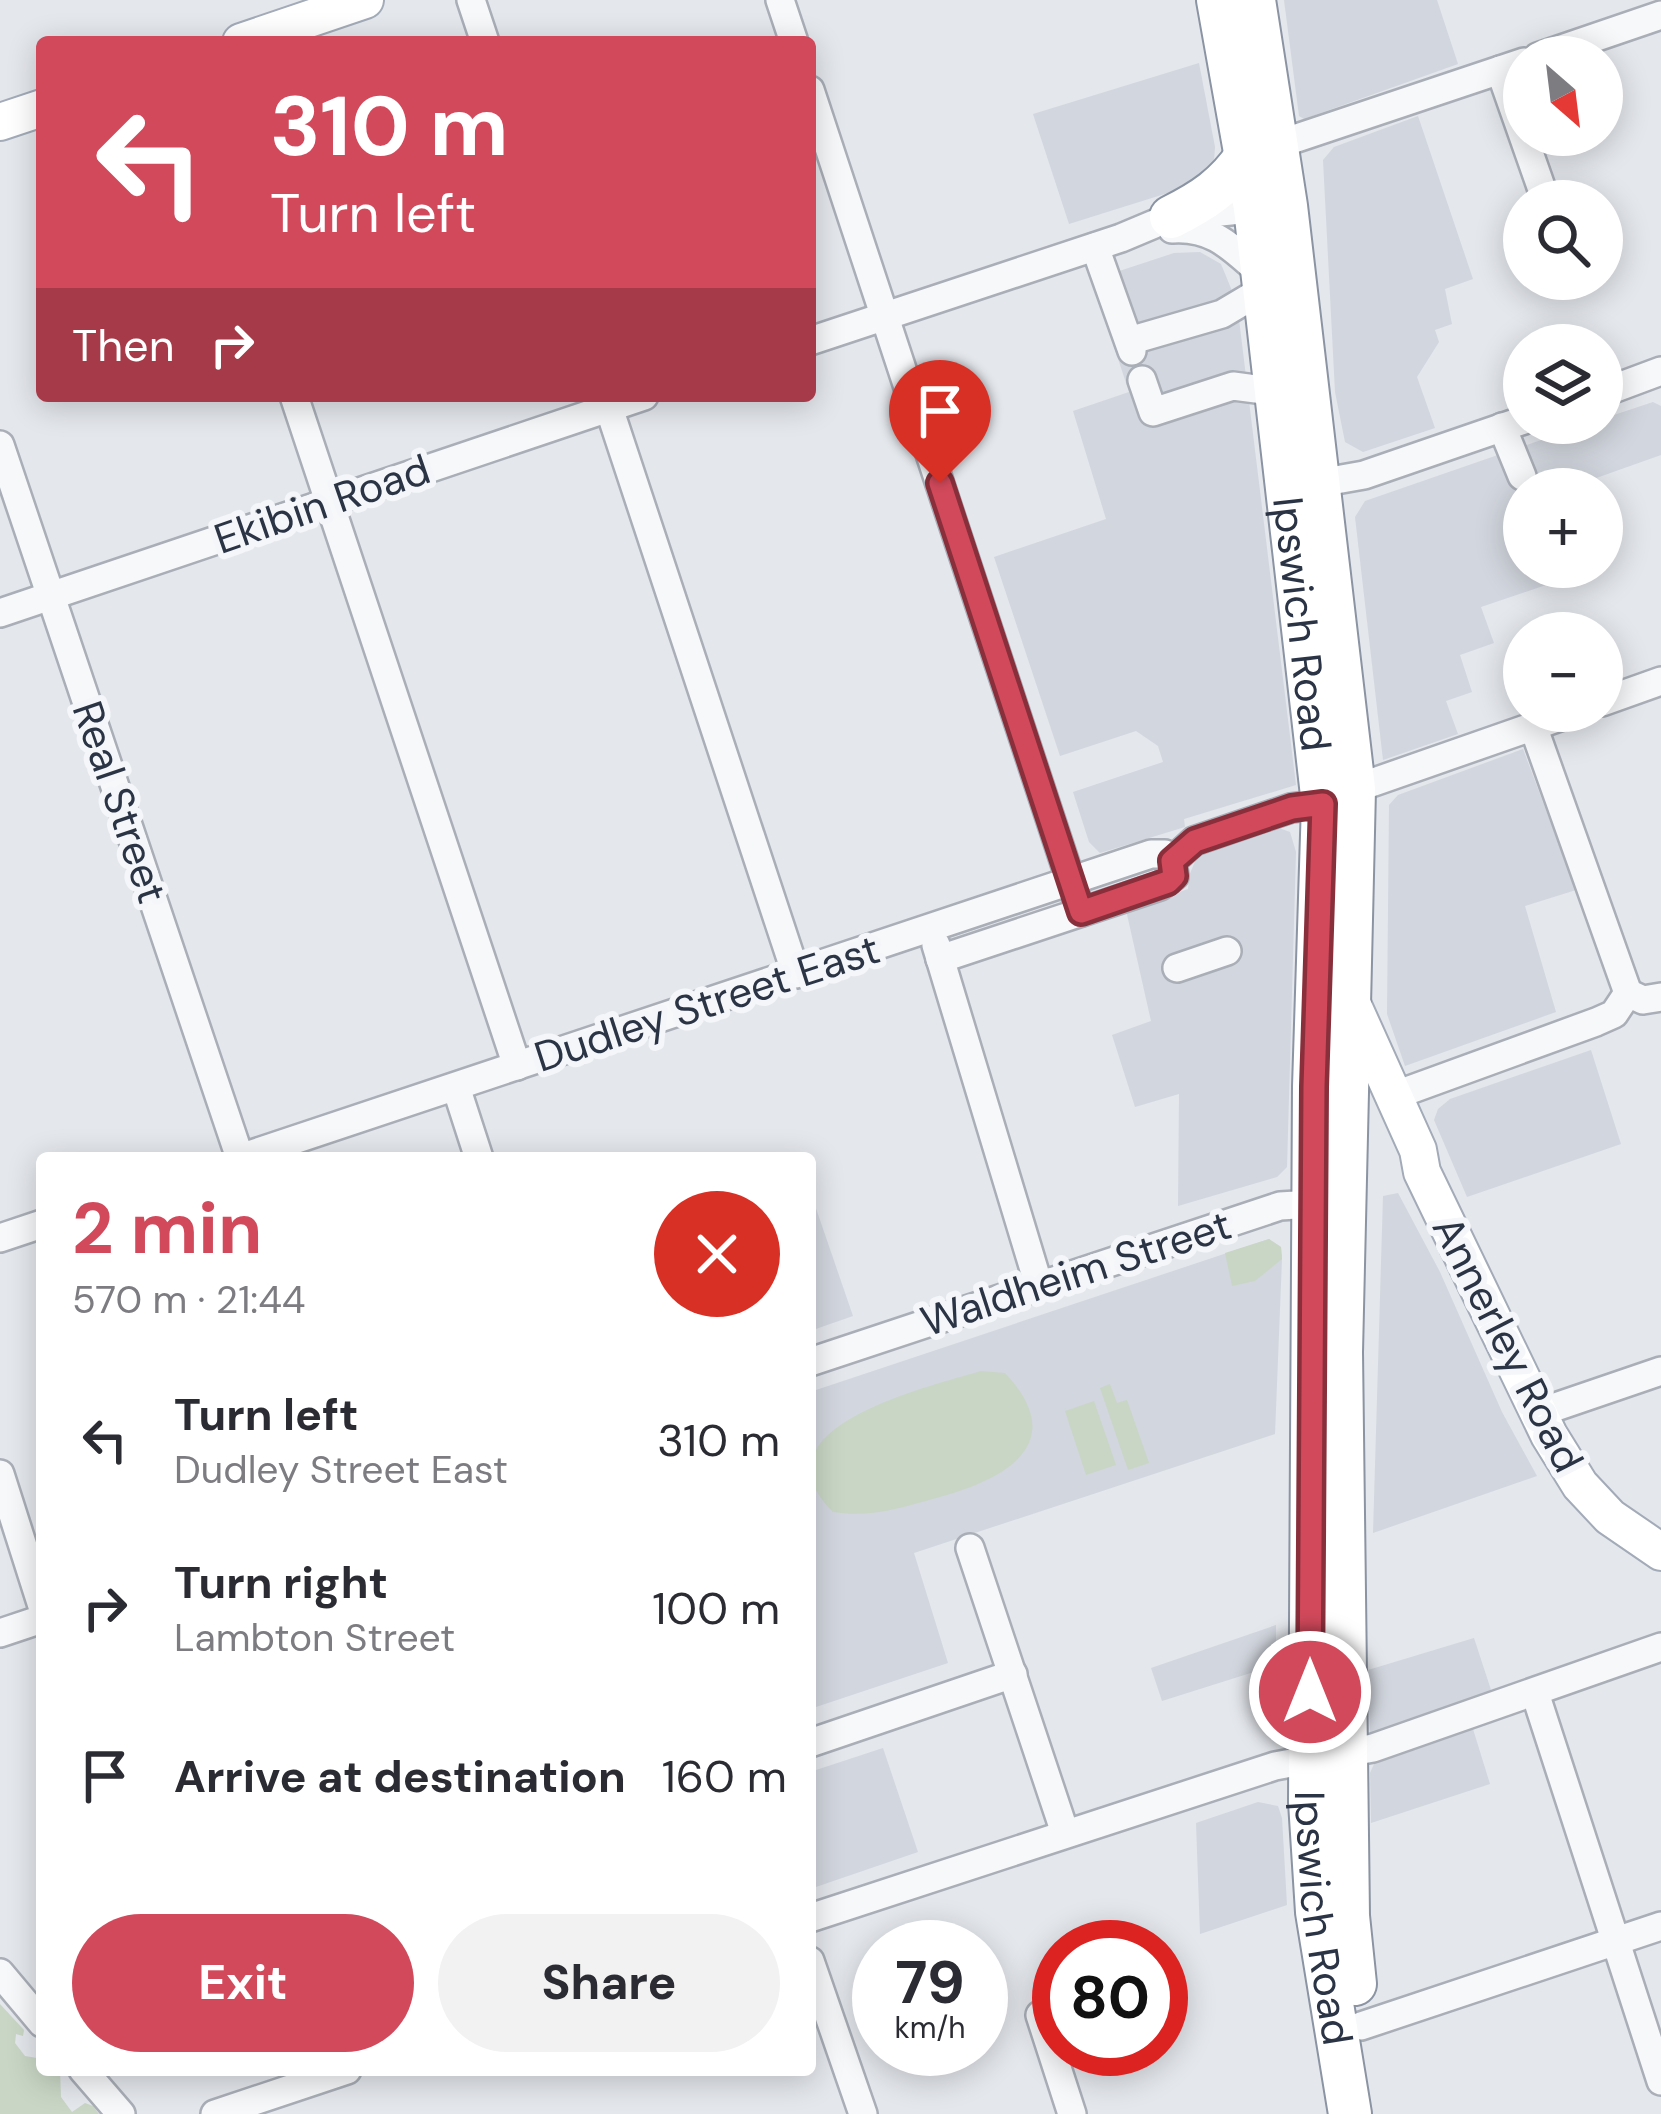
<!DOCTYPE html>
<html lang="en">
<head>
<meta charset="utf-8">
<style>
	:root { --surface:#fff; --page:#f2f2f3; --text:#2b2b33; --muted:#7c7c81; --accent:#d1495b }
	body { margin:0; font-family:"DM Sans",sans-serif; background:var(--page); color:var(--text); height:100vh; display:flex; flex-direction:column; font-size:45px; white-space:nowrap }
	* { box-sizing:border-box; margin:0 }
	p { font-size:39px; color:var(--muted) }
	.icon { flex:none; width:66px; height:66px; fill:none; stroke:currentColor; stroke-width:2; stroke-linecap:round; stroke-linejoin:round }
	.map { position:relative; flex:1; overflow:hidden }
	.side { position:absolute; left:36px; top:1152px; width:780px; height:924px; display:flex; flex-direction:column; background:var(--surface); border-radius:12px; box-shadow:0 6px 30px #0003 }
	.side>* { flex:none }
	.top-card { position:absolute; left:36px; top:36px; width:780px; height:366px; border-radius:12px; box-shadow:0 6px 30px #0003; background:#d1495b; color:#fff; overflow:hidden }
	.needle { width:78px; rotate:152deg }
	.buttons { position:absolute; left:1503px; top:36px; display:grid; gap:24px }
	.buttons a { display:grid; place-items:center; width:120px; height:120px; border-radius:50%; background:var(--surface); box-shadow:0 6px 30px #0003; font-size:60px }
	.speed { position:absolute; left:852px; top:1920px; display:flex; gap:24px; font-size:60px; font-weight:700; text-align:center }
	.speed>* { display:grid; place-content:center; width:156px; height:156px; border-radius:50%; background:var(--surface); box-shadow:0 6px 30px #0003; line-height:1 }
	.speed small { font-size:30px; font-weight:400 }
	.speed .limit { border:18px solid #d22; background:#fff; color:#111 }
	.pin { position:absolute; display:grid; place-items:center; width:102px; height:102px; color:#fff; margin:-123px -51px; border-radius:50% 50% 50% 0; rotate:-45deg; box-shadow:0 0 12px #0007 }
	.pin .icon { rotate:45deg }
	.me { position:absolute; width:132px; margin:-66px; rotate:0deg; stroke-linejoin:round; filter:drop-shadow(0 0 9px #0008) }
	.turn { display:flex; align-items:center; gap:42px; height:252px; padding:0 36px; font-size:54px }
	.turn .icon { width:156px; height:156px; stroke-width:2.5 }
	.turn b { display:block; font-size:84px; line-height:102px }
	.then { display:flex; align-items:center; height:114px; padding:0 36px; background:#0003; gap:24px; font-size:45px }
	.round { display:grid; place-items:center; flex:none; width:126px; height:126px; border-radius:63px; background:var(--page) }
	.headline { display:flex; align-items:center; justify-content:space-between; height:204px; padding:0 36px }
	h1 { font-size:72px; font-weight:700; line-height:90px; color:var(--accent) }
	.action { display:flex; gap:24px; margin-top:auto; padding:24px 36px }
	.action a { flex:1; height:138px; border-radius:72px; background:var(--accent); color:#fff; font-size:48px; font-weight:700; line-height:138px; text-align:center }
	.action a+a { background:var(--page); color:var(--text) }
	ul { padding:0; list-style:none }
	li { display:flex; align-items:center; gap:36px; height:168px; padding:0 36px }
	li div { flex:1 }
	li b { display:block; font-size:45px }
	li em { font-style:normal }
	.map>svg:first-child { display:block }
	.built { fill:#d2d6de }
	.green { fill:#c9d6c5 }
	.lines { fill:none; stroke-linecap:round; stroke-linejoin:round }
	.minor-casing { stroke:#a9aeb7; stroke-width:32 }
	.major-casing { stroke:#a3abb8; stroke-width:40 }
	.highway-casing { stroke:#8b94a3; stroke-width:46 }
	.minor { stroke:#f7f8fa; stroke-width:27 }
	.major { stroke:#fff; stroke-width:36 }
	.highway { stroke:#fff; stroke-width:42 }
	.route-casing { stroke:#882f3b; stroke-width:30 }
	.route { stroke:#d1495b; stroke-width:21 }
	.labels { text-anchor:middle; dominant-baseline:central; stroke-width:12; stroke-linejoin:round; paint-order:stroke }
	.street-label { font-size:42px; fill:#2b3445; stroke:#f4f6f9 }
</style>
</head>
<body>
<div class="map">
<svg width="1661" height="2114" viewBox="0 0 1661 2114">
	<rect width="100%" height="100%" fill="#e4e7ec"/>
	<g class="built">
		<polygon points="1284,0 1437,0 1458,64 1304,119 1299,116"/>
		<polygon points="1199,63 1215,147 1214,161 1205,174 1190,186 1069,224 1033,114"/>
		<polygon points="1418,116 1473,279 1445,289 1452,324 1435,330 1439,342 1417,377 1435,428 1363,452 1345,442 1335,392 1323,160 1334,147"/>
		<polygon points="1200,252 1221,264 1237,303 1296,785 1184,819 1185,827 1100,853 1089,842 1073,792 1163,762 1158,746 1136,731 1060,756 994,557 1106,519 1073,411 1129,392 1092,280 1174,253"/>
		<polygon points="1653,402 1661,406 1661,455 1585,482 1587,489 1524,489 1524,567 1541,567 1546,585 1481,607 1494,643 1460,655 1472,692 1446,701 1458,734 1383,760 1355,517 1365,501 1590,423 1602,423 1602,419"/>
		<polygon points="1523,749 1576,890 1525,906 1556,1012 1405,1066 1387,1014 1389,805 1398,795"/>
		<polygon points="1279,828 1290,832 1296,852 1287,1167 1277,1177 1178,1206 1179,1094 1135,1107 1112,1035 1151,1021 1126,910 1188,889 1189,876 1196,859 1203,854"/>
		<polygon points="1591,1050 1621,1144 1467,1197 1434,1120 1438,1109 1450,1099"/>
		<polygon points="810,1191 853,1316 810,1331"/>
		<polygon points="1398,1193 1440,1272 1502,1412 1537,1476 1373,1533 1383,1196"/>
		<polygon points="1269,1239 1281,1247 1282,1259 1275,1434 914,1553 948,1663 810,1709 810,1392"/>
		<polygon points="1276,1625 1276,1665 1162,1701 1151,1668"/>
		<polygon points="1474,1638 1492,1693 1370,1733 1368,1670"/>
		<polygon points="1473,1729 1490,1784 1371,1823 1370,1773 1374,1764"/>
		<polygon points="883,1748 918,1852 810,1889 810,1772"/>
		<polygon points="1258,1802 1278,1806 1282,1818 1287,1905 1200,1934 1196,1823"/>
	</g>
	<g class="green">
		<polygon points="1269,1239 1281,1247 1282,1259 1255,1281 1232,1286 1225,1253"/>
		<path d="M 981,1371 L 1005,1373 C 1073,1445 1001,1481 936,1498 C 901,1508 870,1518 833,1512 C 748,1428 928,1387 981,1371 Z"/>
		<polygon points="1110,1384 1117,1403 1127,1400 1149,1463 1128,1470 1100,1388"/>
		<polygon points="1094,1401 1116,1465 1086,1475 1065,1411"/>
		<polygon points="0,2004 24,2030 23,2036 16,2034 15,2043 25,2056 37,2058 42,2070 60,2070 61,2097 72,2112 85,2103 93,2106 99,2114 0,2114"/>
	</g>
	<g class="lines">
		<defs>
			<g id="minor">
				<polyline points="471,0 485,42"/>
				<polyline points="780,0 794,42"/>
				<polyline points="1538,57 1661,15"/>
				<polyline points="1500,70 1546,201"/>
				<polyline points="810,90 1081,912"/>
				<polyline points="1276,145 1524,62"/>
				<path d="M 1172,229 C 1214,226 1233,249 1262,274"/>
				<polyline points="1095,247 1132,351"/>
				<polyline points="810,341 1121,238 1171,217 1270,207"/>
				<polyline points="1129,341 1222,314 1264,289"/>
				<polyline points="1142,380 1153,412 1233,386 1278,392"/>
				<polyline points="1602,393 1661,371"/>
				<polyline points="294,396 517,1066"/>
				<polyline points="605,396 796,974"/>
				<polyline points="1502,427 1522,476"/>
				<polyline points="0,445 240,1158"/>
				<polyline points="1319,483 1364,475 1524,420"/>
				<polyline points="0,613 644,396"/>
				<polyline points="1602,702 1661,681"/>
				<polyline points="1533,726 1628,993"/>
				<polyline points="1354,789 1577,711"/>
				<polyline points="936,945 1039,1286"/>
				<polyline points="940,959 1160,886 1174,876 1172,861 1194,841 1291,808 1323,804"/>
				<polyline points="1177,968 1227,951"/>
				<polyline points="1628,993 1643,1000 1661,997"/>
				<polyline points="456,1087 479,1158"/>
				<polyline points="1393,1096 1596,1022 1614,1014 1628,993"/>
				<polyline points="240,1158 1151,854 1165,854 1172,861"/>
				<polyline points="0,1238 42,1224"/>
				<polyline points="810,1362 1280,1206 1329,1203"/>
				<polyline points="1538,1413 1661,1371"/>
				<polyline points="0,1474 42,1606"/>
				<polyline points="970,1548 1065,1833"/>
				<polyline points="0,1633 42,1619"/>
				<polyline points="1535,1693 1661,2081"/>
				<polyline points="810,1743 1013,1674"/>
				<polyline points="810,1918 1275,1766 1373,1748 1661,1647"/>
				<polyline points="810,1961 863,2114"/>
				<polyline points="0,1973 42,2023"/>
				<polyline points="1040,2015 1072,2114"/>
				<polyline points="1361,2026 1661,1926"/>
				<polyline points="83,2070 121,2114"/>
				<polyline points="215,2114 347,2070"/>
			</g>
			<g id="major">
				<polyline points="241,42 365,0"/>
				<polyline points="0,122 42,108"/>
				<polyline points="1350,999 1418,1150 1422,1172 1549,1435 1580,1485 1610,1517 1661,1552"/>
			</g>
			<g id="highway">
				<path id="s1" d="M 1218,0 L 1255,208 L 1323,804 L 1314,1087 L 1310,1802 L 1317,1912 L 1350,2114"/>
				<polyline points="1254,0 1286,206 1354,789 1341,1352 1348,1916 1355,1984"/>
				<path d="M 1171,217 C 1203,201 1226,186 1246,156"/>
			</g>
		</defs>
		<use href="#minor" class="minor-casing"/>
		<use href="#major" class="major-casing"/>
		<use href="#highway" class="highway-casing"/>
		<use href="#minor" class="minor"/>
		<use href="#major" class="major"/>
		<use href="#highway" class="highway"/>
	</g>
	<g class="lines">
		<defs>
			<polyline id="route" points="940,483 1081,912 1168,882 1174,876 1172,861 1195,841 1292,808 1323,804 1314,1087 1310,1692"/>
		</defs>
		<use href="#route" class="route-casing"/>
		<use href="#route" class="route"/>
	</g>
	<g class="labels">
		<g class="street-label">
			<text transform="translate(322 504) rotate(-19)">Ekibin Road</text>
			<text stroke="none"><textPath href="#s1" startOffset="630">Ipswich Road</textPath></text>
			<text transform="translate(120 802) rotate(71)">Real Street</text>
			<text transform="translate(707 1003) rotate(-18)">Dudley Street East</text>
			<text transform="translate(1076 1273) rotate(-18)">Waldheim Street</text>
			<text transform="translate(1508 1344) rotate(63)">Annerley Road</text>
			<text stroke="none"><textPath href="#s1" startOffset="1926">Ipswich Road</textPath></text>
		</g>
	</g>
</svg>
<div class="buttons">
<a><svg class="needle" viewBox="-14 -14 28 28"><path d="M0-13l5 13h-10z" fill="#e53935"/><path d="M0 13l5-13h-10z" fill="#7c7c81"/></svg></a>
<a><svg class="icon" aria-label="search" viewBox="0 0 24 24"><circle cx="10" cy="10" r="6"/><path d="M15 15l6 6"/></svg></a>
<a><svg class="icon" aria-label="layers" viewBox="0 0 24 24"><path d="M12 4l9 5-9 5-9-5zM3 14l9 5 9-5"/></svg></a>
<a>+</a>
<a>−</a>
</div>
<div class="speed"><div>79<small>km/h</small></div><div class="limit">80</div></div>
<div class="pin" style="left:940px;top:483px;background:#d93025"><svg class="icon" aria-label="arrive" viewBox="0 0 24 24"><path d="M6 21V4h12l-3 4 3 4H6"/></svg></div>
<svg class="me" style="left:1310px;top:1692px" viewBox="-20 -20 40 40"><circle r="17" fill="#d1495b" stroke="#fff" stroke-width="3"/><path d="M0-11L8 9 0 5-8 9z" fill="#fff"/></svg>
<div class="top-card">
<div class="turn"><svg class="icon" aria-label="left" viewBox="0 0 24 24"><path d="M17 20v-9H6M10 6l-5 5 5 5"/></svg><div><b>310 m</b>Turn left</div></div>
<div class="then">Then<svg class="icon" aria-label="right" viewBox="0 0 24 24"><path d="M7 20v-9h11M14 6l5 5-5 5"/></svg></div>
</div>
<section class="side">
<div class="headline"><div><h1>2 min</h1><p>570 m · 21:44</p></div><a class="round" style="background:#d93025;color:#fff"><svg class="icon" aria-label="close" viewBox="0 0 24 24"><path d="M6 6l12 12M18 6L6 18"/></svg></a></div>
<ul>
<li><svg class="icon" aria-label="left" viewBox="0 0 24 24"><path d="M17 20v-9H6M10 6l-5 5 5 5"/></svg><div><b>Turn left</b><p>Dudley Street East</p></div><em>310 m</em></li>
<li><svg class="icon" aria-label="right" viewBox="0 0 24 24"><path d="M7 20v-9h11M14 6l5 5-5 5"/></svg><div><b>Turn right</b><p>Lambton Street</p></div><em>100 m</em></li>
<li><svg class="icon" aria-label="arrive" viewBox="0 0 24 24"><path d="M6 21V4h12l-3 4 3 4H6"/></svg><div><b>Arrive at destination</b></div><em>160 m</em></li>
</ul>
<div class="action"><a>Exit</a><a>Share</a></div>
</section>
</div>
</body>
</html>
